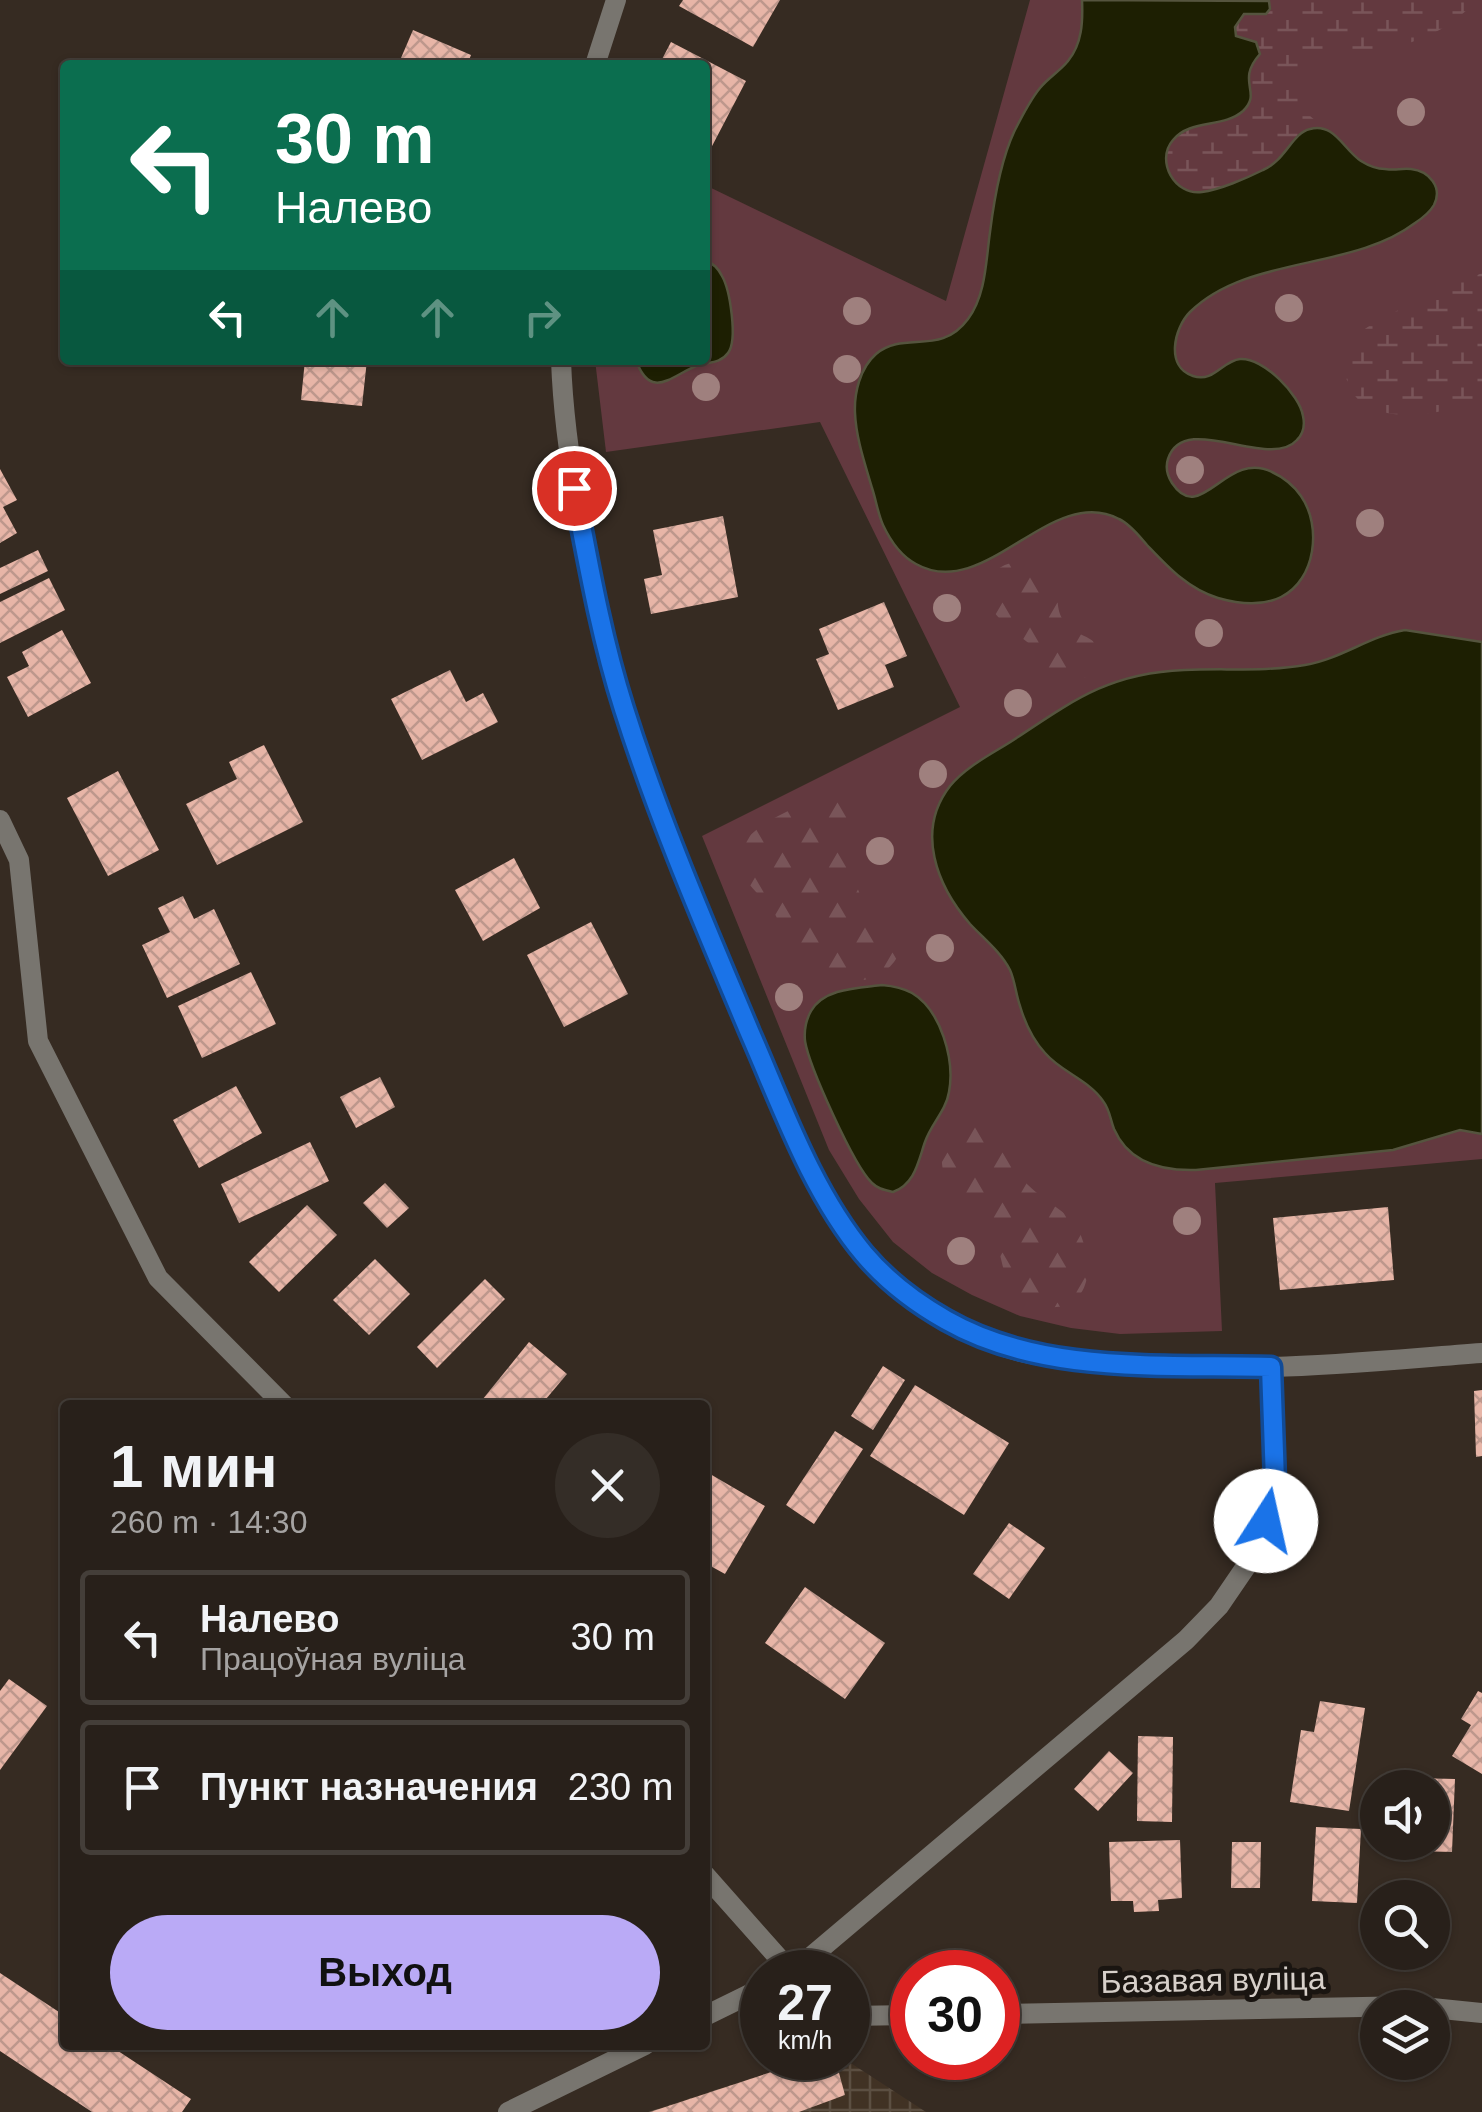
<!DOCTYPE html>
<html lang="ru">
<head>
<meta charset="utf-8">
<style>
	:root { --surface:#28201a; --page:#342d27; --text:#f1f3f6; --muted:#a5a3a2; --line:#443e39; --accent:#baaaf6 }
	body { margin:0; font-family:Helvetica,sans-serif; background:var(--page); color:var(--text); height:100vh; display:flex; flex-direction:column; font-size:38px; white-space:nowrap }
	* { box-sizing:border-box; margin:0 }
	p { font-size:32px; color:var(--muted) }
	.icon { flex:none; width:55px; height:55px; fill:none; stroke:currentColor; stroke-width:2; stroke-linecap:round; stroke-linejoin:round }
	.map { position:relative; flex:1; overflow:hidden }
	.side { position:absolute; left:60px; top:1400px; width:650px; height:650px; display:flex; flex-direction:column; background:var(--surface); border-radius:10px; box-shadow:0 2px 8px #0004,0 0 0 2px var(--line) }
	.side>* { flex:none }
	.banner { position:absolute; left:60px; top:60px; width:650px; height:305px; border-radius:10px; box-shadow:0 2px 8px #0004,0 0 0 2px var(--line); background:#0b6e4f; color:#fff; overflow:hidden }
	.fabs { position:absolute; left:1360px; top:1770px; display:grid; gap:20px }
	.fabs a { display:grid; place-items:center; width:90px; height:90px; border-radius:50%; background:var(--surface); box-shadow:0 2px 8px #0004,0 0 0 2px var(--line); font-size:50px }
	.speed { position:absolute; left:740px; top:1950px; display:flex; gap:20px; font-size:50px; font-weight:700; text-align:center }
	.speed>* { display:grid; place-content:center; width:130px; height:130px; border-radius:50%; background:var(--surface); box-shadow:0 2px 8px #0004,0 0 0 2px var(--line); line-height:1 }
	.speed small { font-size:25px; font-weight:400 }
	.speed .limit { border:15px solid #d22; background:#fff; color:#111 }
	.pin { position:absolute; display:grid; place-items:center; width:85px; height:85px; color:#fff; margin:-42px; border:5px solid #fff; border-radius:50%; box-shadow:0 2px 10px #0007 }
	.me { position:absolute; width:110px; margin:-55px; rotate:10deg; stroke-linejoin:round; filter:drop-shadow(0 0 8px #0008) }
	.turn { display:flex; align-items:center; gap:35px; height:210px; padding:0 50px; font-size:45px }
	.turn .icon { width:130px; height:130px; stroke-width:2.5 }
	.turn b { display:block; font-size:70px; line-height:85px }
	.lanes { display:flex; align-items:center; height:95px; padding:0 50px; background:#0003; justify-content:center; gap:50px; direction:ltr }
	.lanes .off { opacity:.35 }
	.round { display:grid; place-items:center; flex:none; width:105px; height:105px; border-radius:52px; background:var(--page) }
	.headline { display:flex; align-items:center; justify-content:space-between; height:170px; padding:0 50px }
	h1 { font-size:60px; font-weight:700; line-height:75px }
	.button { display:flex; gap:20px; margin-top:auto; padding:20px 50px }
	.button a { flex:1; height:115px; border-radius:60px; background:var(--accent); color:#111; font-size:40px; font-weight:700; line-height:115px; text-align:center }
	ul { padding:0; list-style:none }
	li { display:flex; align-items:center; gap:30px; height:135px; margin:0 20px 15px; padding:0 30px; border:5px solid var(--line); border-radius:10px }
	li div { flex:1 }
	li b { display:block; font-size:38px }
	li em { font-style:normal }
	.map>svg:first-child { display:block }
	.industrial { fill:url(#industrial-grid) }
	.grass { fill:#63393f }
	.forest { fill:url(#forest-firs) }
	.wetland { fill:url(#wetland-marsh) }
	.water { fill:#1d1f02; stroke:#55543e; stroke-width:2.5 }
	.building { fill:url(#building-cross-hatch) }
	.lines { fill:none; stroke-linecap:round; stroke-linejoin:round }
	.minor { stroke:#78756f; stroke-width:20 }
	.tree { fill:#9f807e }
	.route-casing { stroke:#114b97; stroke-width:25 }
	.route { stroke:#1a73e8; stroke-width:18 }
	.labels { text-anchor:middle; dominant-baseline:central; stroke-width:10; stroke-linejoin:round; paint-order:stroke }
	.street-label { font-size:32px; fill:#d7d0ca; stroke:#1a1511 }
</style>
</head>
<body>
<div class="map">
<svg width="1482" height="2112" viewBox="0 0 1482 2112">
	<defs>
		<pattern id="industrial-grid" width="8" height="8" patternUnits="userSpaceOnUse" patternTransform="scale(2.5)"><rect width="8" height="8" fill="#413224"/><path d="M0 4h8M4 0v8" fill="none" stroke="#5c4f42"/></pattern>
		<pattern id="forest-firs" width="22" height="20" patternUnits="userSpaceOnUse" patternTransform="scale(2.5)"><rect width="22" height="20" fill="#63393f"/><path d="M5 1l3.5 6h-7zM16 11l3.5 6h-7z" fill="#795559"/></pattern>
		<pattern id="wetland-marsh" width="20" height="14" patternUnits="userSpaceOnUse" patternTransform="scale(2.5)"><rect width="20" height="14" fill="#63393f"/><path d="M1 5h8M5 5V1M11 12h8M15 12V8" fill="none" stroke="#795559"/></pattern>
		<pattern id="building-cross-hatch" width="8" height="8" patternUnits="userSpaceOnUse" patternTransform="scale(2.5)"><rect width="8" height="8" fill="#e7b5a7"/><path d="M0 0l8 8M0 8l8-8" fill="none" stroke="#bd978c"/></pattern>
	</defs>
	<rect width="100%" height="100%" fill="#362b22"/>
	<polygon class="industrial" points="814,2058 843,2058 926,2112 648,2112"/>
	<polygon class="grass" points="1030,0 1482,0 1482,1159 1215,1183 1222,1331 1120,1334 1071,1328 1020,1316 972,1295 932,1273 893,1242 859,1199 829,1150 702,836 960,707 820,422 606,452 595,360 705,360 705,185 946,301"/>
	<g class="forest">
		<path d="M 1024,561 C 1076,575 1045,601 1067,625 C 1074,633 1085,635 1093,641 C 1114,659 1091,681 1071,681 C 1048,681 1047,661 1034,648 C 1023,637 1008,630 999,618 C 974,589 989,563 1024,561 Z"/>
		<path d="M 826,798 C 886,812 831,872 870,907 C 887,922 914,935 894,962 C 884,975 870,979 854,982 C 819,989 798,968 784,938 C 781,931 779,923 776,916 C 766,899 746,886 739,867 C 727,833 800,803 826,798 Z"/>
		<path d="M 970,1123 C 1008,1132 1002,1158 1025,1182 C 1054,1212 1084,1212 1087,1264 C 1088,1274 1087,1284 1081,1293 C 1074,1305 1061,1308 1048,1307 C 991,1301 1011,1254 986,1221 C 977,1209 961,1202 952,1190 C 935,1167 938,1129 970,1123 Z"/>
	</g>
	<g class="wetland">
		<path d="M 1268,0 L 1476,0 C 1450,32 1406,48 1365,52 C 1346,54 1329,50 1312,59 C 1291,70 1291,96 1306,112 C 1313,120 1323,125 1331,131 C 1293,120 1296,151 1271,166 C 1253,177 1227,186 1206,191 C 1176,199 1152,159 1175,137 C 1189,124 1210,127 1226,120 C 1236,115 1244,100 1251,91 C 1246,74 1250,57 1250,39 L 1241,39 L 1236,35 L 1234,27 L 1244,14 L 1259,15 Z"/>
		<path d="M 1482,273 L 1482,402 C 1443,412 1360,434 1346,377 C 1343,365 1345,350 1352,340 C 1368,319 1454,286 1482,273 Z"/>
	</g>
	<g class="water">
		<path d="M 1082,0 L 1269,1 L 1270,9 L 1266,14 L 1244,14 L 1235,27 L 1236,36 L 1256,42 L 1260,54 C 1235,82 1263,92 1243,111 C 1224,128 1190,119 1173,140 C 1155,161 1175,196 1202,192 C 1219,190 1247,178 1263,170 C 1286,160 1292,133 1310,129 C 1334,122 1344,150 1361,161 C 1369,166 1376,169 1385,169 C 1398,171 1398,168 1411,169 C 1429,171 1443,187 1434,205 C 1430,212 1421,219 1415,223 C 1352,271 1248,255 1190,312 C 1174,328 1165,367 1193,376 C 1214,383 1222,361 1240,359 C 1263,357 1300,395 1303,416 C 1305,425 1304,433 1297,440 C 1269,471 1184,410 1168,459 C 1165,468 1167,475 1172,483 C 1201,527 1226,449 1272,472 C 1283,477 1294,486 1301,496 C 1322,526 1316,580 1281,597 C 1261,607 1239,604 1218,598 C 1188,589 1168,567 1147,545 C 1139,536 1130,524 1119,519 C 1051,483 985,603 916,564 C 901,556 890,540 883,525 C 878,514 876,500 872,488 C 865,464 856,438 855,413 C 854,393 860,368 876,354 C 905,330 940,357 968,319 C 986,295 986,260 990,232 C 994,200 1000,162 1014,132 C 1021,118 1030,100 1040,88 C 1048,78 1060,71 1068,61 C 1082,44 1083,22 1082,0 Z"/>
		<path d="M 705,260 C 714,264 718,268 722,276 C 730,290 738,340 728,353 C 721,363 709,362 699,365 C 674,373 651,403 636,360 L 705,360 Z"/>
		<path d="M 1405,630 L 1482,642 L 1482,1134 L 1460,1130 L 1393,1150 L 1196,1170 C 1163,1171 1129,1164 1114,1129 C 1110,1119 1110,1110 1103,1101 C 1089,1080 1061,1072 1045,1053 C 1033,1040 1025,1023 1020,1006 C 1016,995 1015,981 1010,970 C 1001,952 983,938 970,924 C 937,886 915,831 950,786 C 967,765 996,752 1018,737 C 1075,699 1111,673 1184,670 C 1225,668 1264,672 1305,665 C 1341,659 1369,636 1405,630 Z"/>
		<path d="M 882,985 C 893,986 903,988 912,993 C 941,1010 955,1060 949,1092 C 946,1111 931,1124 925,1142 C 918,1162 915,1184 893,1192 C 885,1190 878,1189 872,1183 C 854,1166 809,1066 805,1041 C 804,1031 806,1020 811,1011 C 824,988 859,988 882,985 Z"/>
	</g>
	<g class="building">
		<polygon points="683,0 780,0 753,47 679,6"/>
		<polygon points="413,30 471,55 467,65 398,65"/>
		<polygon points="671,42 746,81 710,150 705,147 705,65 659,65"/>
		<polygon points="305,360 367,360 362,406 301,400"/>
		<polygon points="0,469 17,500 3,507 17,533 0,543"/>
		<polygon points="723,516 738,597 651,614 644,579 662,575 653,530"/>
		<polygon points="38,550 48,571 0,594 0,568"/>
		<polygon points="49,578 65,610 0,643 0,602"/>
		<polygon points="884,602 907,656 885,665 894,687 838,710 816,659 829,654 819,629"/>
		<polygon points="62,630 91,683 28,717 7,677 29,666 22,652"/>
		<polygon points="450,670 466,702 483,693 498,722 422,760 391,699"/>
		<polygon points="264,745 303,822 217,865 186,804 237,779 229,762"/>
		<polygon points="118,771 159,850 108,876 67,798"/>
		<polygon points="514,858 540,908 483,941 455,890"/>
		<polygon points="183,896 194,919 214,909 240,964 167,998 142,945 170,932 158,908"/>
		<polygon points="591,922 628,994 564,1027 527,955"/>
		<polygon points="251,972 276,1024 202,1058 178,1006"/>
		<polygon points="380,1077 395,1107 356,1128 340,1097"/>
		<polygon points="236,1086 262,1133 199,1168 173,1120"/>
		<polygon points="310,1142 329,1181 239,1223 221,1184"/>
		<polygon points="385,1183 409,1208 387,1228 363,1203"/>
		<polygon points="307,1205 337,1235 279,1292 249,1262"/>
		<polygon points="1388,1207 1394,1280 1280,1290 1273,1218"/>
		<polygon points="375,1259 410,1294 369,1335 333,1300"/>
		<polygon points="485,1279 505,1299 437,1368 417,1347"/>
		<polygon points="529,1342 567,1374 541,1405 478,1405"/>
		<polygon points="883,1366 905,1380 873,1430 851,1416"/>
		<polygon points="915,1385 1009,1443 964,1515 870,1456"/>
		<polygon points="1482,1390 1482,1456 1476,1457 1474,1391"/>
		<polygon points="835,1431 863,1449 814,1524 786,1505"/>
		<polygon points="705,1471 765,1506 725,1574 705,1563"/>
		<polygon points="1009,1523 1045,1548 1009,1599 973,1574"/>
		<polygon points="805,1587 885,1643 845,1699 765,1643"/>
		<polygon points="9,1679 47,1706 0,1770 0,1691"/>
		<polygon points="1478,1691 1482,1693 1482,1774 1452,1756 1471,1725 1461,1719"/>
		<polygon points="1320,1701 1365,1708 1349,1811 1290,1802 1301,1730 1314,1732"/>
		<polygon points="1138,1736 1173,1737 1172,1822 1137,1821"/>
		<polygon points="1109,1751 1133,1773 1098,1811 1074,1789"/>
		<polygon points="1417,1778 1455,1779 1452,1852 1415,1851 1415,1842 1432,1842 1432,1788 1417,1788"/>
		<polygon points="1316,1827 1361,1829 1357,1903 1312,1901"/>
		<polygon points="1180,1840 1182,1898 1158,1900 1159,1911 1134,1912 1133,1901 1111,1901 1109,1842"/>
		<polygon points="1232,1842 1261,1842 1260,1888 1231,1888"/>
		<polygon points="0,1973 65,2016 65,2045 109,2045 191,2099 182,2112 92,2112 0,2051"/>
		<polygon points="814,2058 835,2058 845,2095 799,2112 650,2112"/>
	</g>
	<g class="lines">
		<g class="minor">
			<polyline points="595,65 616,0"/>
			<path d="M 561,360 C 563,416 571,472 582,528 C 593,588 605,649 623,708 C 656,813 700,914 743,1015 C 777,1096 808,1182 863,1252 C 895,1293 946,1324 993,1343 C 1040,1362 1102,1362 1152,1364 C 1192,1365 1233,1368 1273,1367 C 1343,1365 1413,1358 1482,1353"/>
			<polyline points="0,820 19,860 38,1041 158,1278 284,1405"/>
			<polyline points="705,1875 791,1972"/>
			<polyline points="793,1972 1186,1640 1219,1606 1247,1565 1266,1521 1275,1481 1271,1367"/>
			<polyline points="1432,2008 1482,2013"/>
			<polyline points="998,2014 1415,2006 1429,2008"/>
			<polyline points="705,2016 762,1988"/>
			<polyline points="848,2016 912,2015"/>
			<polyline points="508,2112 645,2045"/>
		</g>
	</g>
	<g class="tree">
		<circle cx="1411" cy="112" r="14"/>
		<circle cx="1289" cy="308" r="14"/>
		<circle cx="857" cy="311" r="14"/>
		<circle cx="847" cy="369" r="14"/>
		<circle cx="706" cy="387" r="14"/>
		<circle cx="1190" cy="470" r="14"/>
		<circle cx="1370" cy="523" r="14"/>
		<circle cx="947" cy="608" r="14"/>
		<circle cx="1209" cy="633" r="14"/>
		<circle cx="1018" cy="703" r="14"/>
		<circle cx="933" cy="774" r="14"/>
		<circle cx="880" cy="851" r="14"/>
		<circle cx="940" cy="948" r="14"/>
		<circle cx="789" cy="997" r="14"/>
		<circle cx="1187" cy="1221" r="14"/>
		<circle cx="961" cy="1251" r="14"/>
	</g>
	<g class="lines">
		<defs>
			<path id="route" d="M 574,488 C 588,562 601,637 624,709 C 659,820 705,926 750,1033 C 782,1106 812,1192 864,1254 C 886,1280 916,1303 946,1320 C 1042,1375 1164,1364 1271,1367 L 1275,1481 L 1266,1521"/>
		</defs>
		<use href="#route" class="route-casing"/>
		<use href="#route" class="route"/>
	</g>
	<g class="labels">
		<g class="street-label">
			<text transform="translate(1213 1980) rotate(-1)">Базавая вуліца</text>
		</g>
	</g>
</svg>
<div class="fabs">
<a><svg class="icon" aria-label="sound" viewBox="0 0 24 24"><path d="M4 9h4l5-4v14l-5-4H4zM17 9q2 3 0 6"/></svg></a>
<a><svg class="icon" aria-label="search" viewBox="0 0 24 24"><circle cx="10" cy="10" r="6"/><path d="M15 15l6 6"/></svg></a>
<a><svg class="icon" aria-label="layers" viewBox="0 0 24 24"><path d="M12 4l9 5-9 5-9-5zM3 14l9 5 9-5"/></svg></a>
</div>
<div class="speed"><div>27<small>km/h</small></div><div class="limit">30</div></div>
<div class="pin" style="left:574px;top:488px;background:#d93025"><svg class="icon" aria-label="arrive" viewBox="0 0 24 24"><path d="M6 21V4h12l-3 4 3 4H6"/></svg></div>
<svg class="me" style="left:1266px;top:1521px" viewBox="-20 -20 40 40"><circle r="19" fill="#fff"/><path d="M0-13L10 11 0 6-10 11z" fill="#1a73e8"/></svg>
<div class="banner">
<div class="turn"><svg class="icon" aria-label="left" viewBox="0 0 24 24"><path d="M17 20v-9H6M10 6l-5 5 5 5"/></svg><div><b>30 m</b>Налево</div></div>
<div class="lanes"><svg class="icon" aria-label="left" viewBox="0 0 24 24"><path d="M17 20v-9H6M10 6l-5 5 5 5"/></svg><svg class="icon off" aria-label="ahead" viewBox="0 0 24 24"><path d="M12 20V5M6 11l6-6 6 6"/></svg><svg class="icon off" aria-label="ahead" viewBox="0 0 24 24"><path d="M12 20V5M6 11l6-6 6 6"/></svg><svg class="icon off" aria-label="right" viewBox="0 0 24 24"><path d="M7 20v-9h11M14 6l5 5-5 5"/></svg></div>
</div>
<section class="side">
<div class="headline"><div><h1>1 мин</h1><p>260 m · 14:30</p></div><a class="round"><svg class="icon" aria-label="close" viewBox="0 0 24 24"><path d="M6 6l12 12M18 6L6 18"/></svg></a></div>
<ul>
<li><svg class="icon" aria-label="left" viewBox="0 0 24 24"><path d="M17 20v-9H6M10 6l-5 5 5 5"/></svg><div><b>Налево</b><p>Працоўная вуліца</p></div><em>30 m</em></li>
<li><svg class="icon" aria-label="arrive" viewBox="0 0 24 24"><path d="M6 21V4h12l-3 4 3 4H6"/></svg><div><b>Пункт назначения</b></div><em>230 m</em></li>
</ul>
<div class="button"><a>Выход</a></div>
</section>
</div>
</body>
</html>
